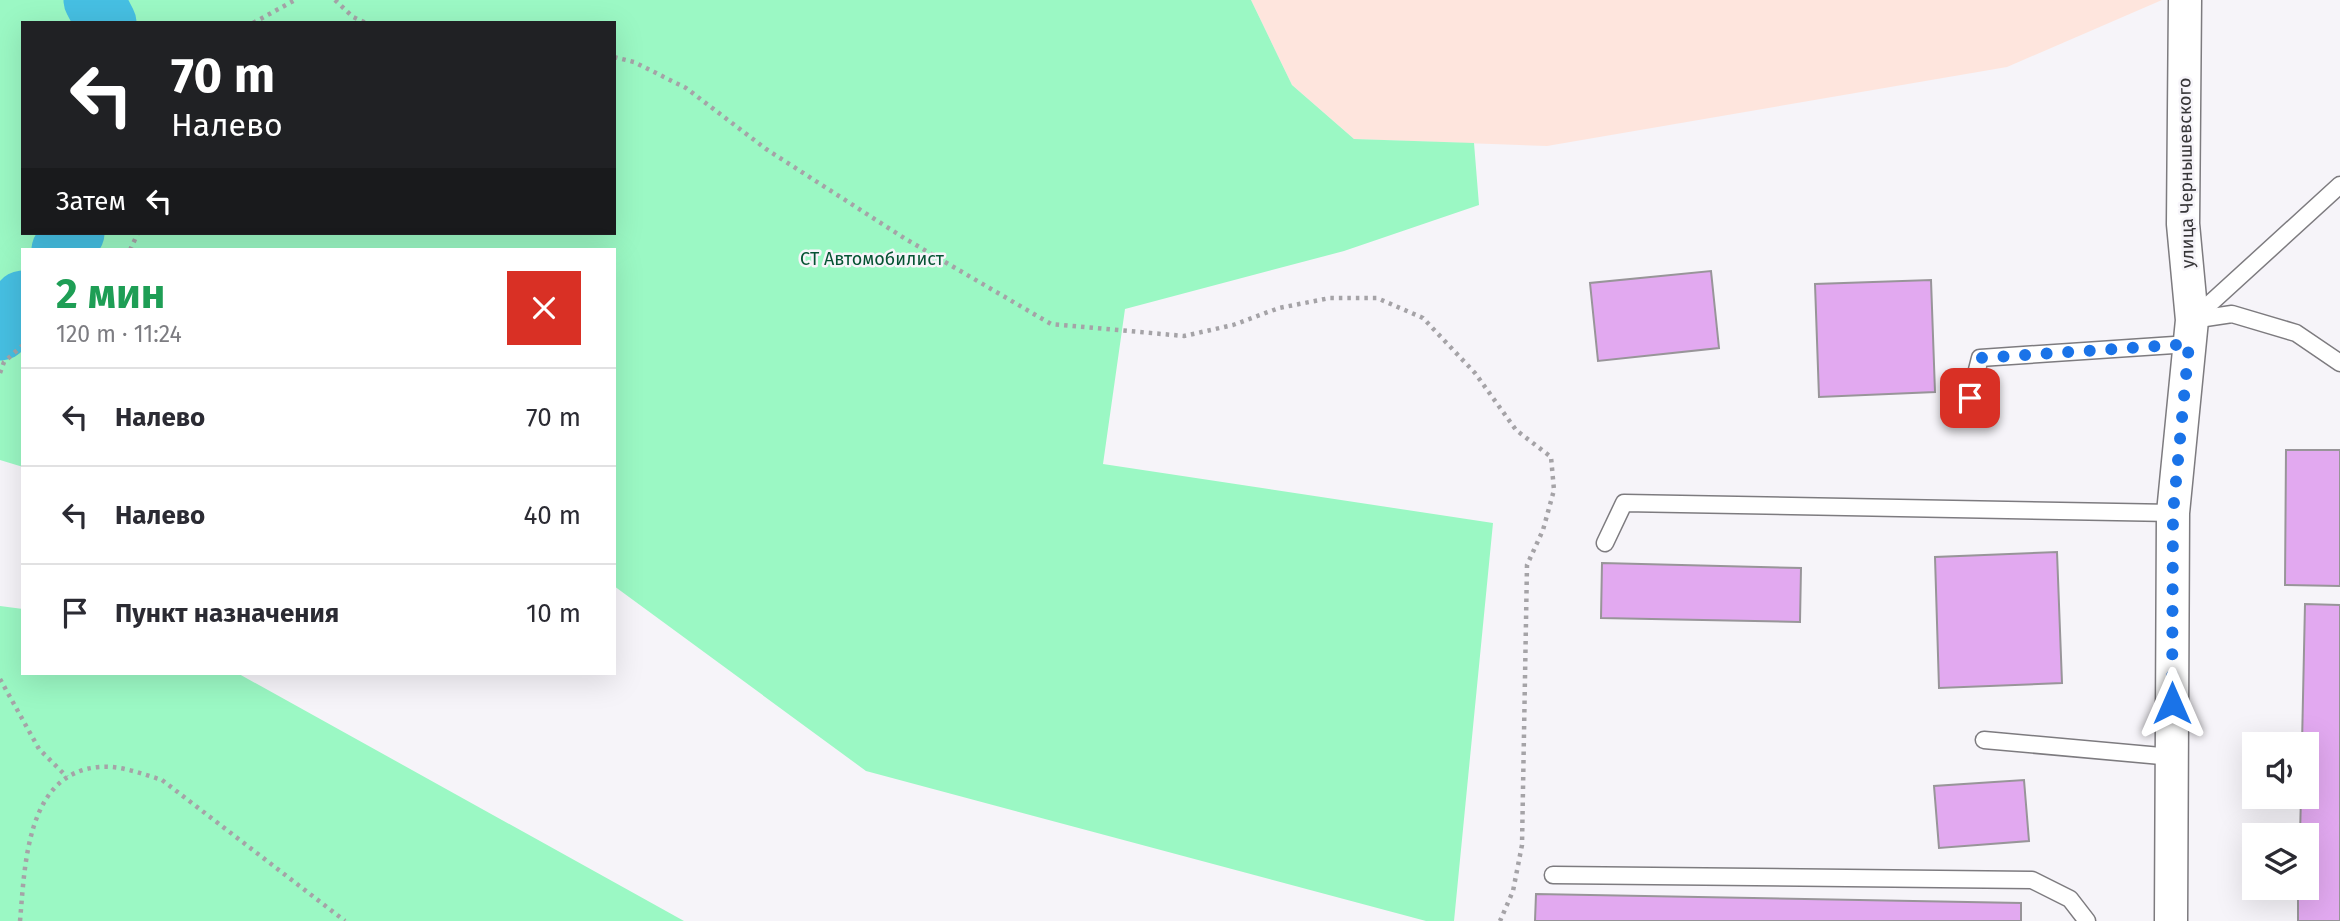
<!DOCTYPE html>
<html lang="ru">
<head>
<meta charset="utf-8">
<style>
	:root { --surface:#fff; --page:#f7f7f7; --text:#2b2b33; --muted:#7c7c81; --line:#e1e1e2 }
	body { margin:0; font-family:"Fira Sans",sans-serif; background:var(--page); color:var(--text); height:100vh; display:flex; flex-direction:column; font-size:26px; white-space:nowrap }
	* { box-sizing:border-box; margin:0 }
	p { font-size:23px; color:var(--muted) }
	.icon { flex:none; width:38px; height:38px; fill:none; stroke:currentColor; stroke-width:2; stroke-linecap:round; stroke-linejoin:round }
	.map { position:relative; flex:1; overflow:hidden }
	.side { position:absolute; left:21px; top:248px; width:595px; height:427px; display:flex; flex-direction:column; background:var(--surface); border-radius:0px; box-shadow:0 7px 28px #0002 }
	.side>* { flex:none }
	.guide { position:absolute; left:21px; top:21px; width:595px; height:214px; border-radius:0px; box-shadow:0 7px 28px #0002; background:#202124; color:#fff; overflow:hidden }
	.tools { position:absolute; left:2242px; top:732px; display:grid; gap:14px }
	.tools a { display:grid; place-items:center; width:77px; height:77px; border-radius:0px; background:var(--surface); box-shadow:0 7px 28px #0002; font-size:35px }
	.pin { position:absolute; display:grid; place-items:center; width:60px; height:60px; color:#fff; margin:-30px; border-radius:14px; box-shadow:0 4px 10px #0006 }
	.me { position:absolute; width:77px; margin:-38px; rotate:0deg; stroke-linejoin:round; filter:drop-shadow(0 0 5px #0008) }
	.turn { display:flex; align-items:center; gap:24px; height:147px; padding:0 35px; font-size:32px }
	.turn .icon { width:91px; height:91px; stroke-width:2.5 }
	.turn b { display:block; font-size:49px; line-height:60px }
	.then { display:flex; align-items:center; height:66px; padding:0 35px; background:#0003; gap:14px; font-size:26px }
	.round { display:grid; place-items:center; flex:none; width:74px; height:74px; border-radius:0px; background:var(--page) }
	.head { display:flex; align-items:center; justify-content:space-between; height:119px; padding:0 35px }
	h1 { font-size:42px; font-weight:700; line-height:52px; color:#1e9e55 }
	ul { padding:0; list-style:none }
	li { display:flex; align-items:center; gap:21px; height:98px; padding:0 35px; border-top:2px solid var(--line) }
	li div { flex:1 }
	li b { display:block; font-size:26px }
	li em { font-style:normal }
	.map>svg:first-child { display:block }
	.industrial { fill:#fee5dd }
	.green { fill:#9bf8c4; fill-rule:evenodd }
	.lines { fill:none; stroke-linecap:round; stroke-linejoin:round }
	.river { stroke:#46bfe2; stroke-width:61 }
	.building { fill:#e2a9f0; stroke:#989599; stroke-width:2 }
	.service-casing { stroke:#7d7b7f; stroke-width:19 }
	.minor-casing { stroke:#7d7b7f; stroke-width:35 }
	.path { stroke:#a5a3a7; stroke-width:4.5; stroke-dasharray:3.5 5; stroke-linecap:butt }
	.service { stroke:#fff; stroke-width:16 }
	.minor { stroke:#fff; stroke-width:32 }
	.route { stroke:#1a73e8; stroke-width:12; stroke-dasharray:0 21.6 }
	.labels { text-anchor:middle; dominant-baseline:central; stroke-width:5; stroke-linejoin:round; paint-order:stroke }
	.street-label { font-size:18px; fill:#373638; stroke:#f6f4f9 }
	.park-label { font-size:18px; fill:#055333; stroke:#f6f4f9 }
</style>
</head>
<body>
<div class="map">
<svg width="2340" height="921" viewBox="0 0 2340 921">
	<rect width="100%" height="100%" fill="#f6f4f9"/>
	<polygon class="industrial" points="1251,0 2162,0 2007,67 1547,146 1354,139 1292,85"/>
	<g class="green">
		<path d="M 0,0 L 1251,0 L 1292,85 L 1354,139 L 1474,143 L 1479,205 L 1344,251 L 1125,309 L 1103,464 L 1493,523 L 1454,921 L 1426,921 L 866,771 L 614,586 L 614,250 L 23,250 L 23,467 L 0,460 ZM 23,23 L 614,23 L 614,233 L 23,233 Z"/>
		<polygon points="0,606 23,609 23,674 239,674 684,921 0,921"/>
	</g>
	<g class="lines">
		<g class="river">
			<polyline points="94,0 106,23"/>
			<polyline points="62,250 74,233"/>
			<polyline points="0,330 23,301"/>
		</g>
	</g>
	<g class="building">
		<polygon points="1711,271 1719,348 1598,361 1590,283"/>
		<polygon points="1931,280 1935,392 1819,397 1815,284"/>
		<polygon points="2286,450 2340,450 2340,586 2285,585"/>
		<polygon points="2057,552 2062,683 1939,688 1935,557"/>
		<polygon points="1602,563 1801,568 1800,622 1601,618"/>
		<polygon points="2305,604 2340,605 2340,921 2298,921 2298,887 2306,887 2306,835 2300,835 2301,796 2306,796 2306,744 2302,744"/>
		<polygon points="2024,780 2029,841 1939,848 1934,786"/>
		<polygon points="1536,894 2021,903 2021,921 1535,921"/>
	</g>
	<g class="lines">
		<defs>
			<g id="service">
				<polyline points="2192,320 2340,185"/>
				<polyline points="2192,320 2232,314 2296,333 2340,363"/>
				<polyline points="1965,417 1980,358 2189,344"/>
				<polyline points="1605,543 1624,503 2173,513"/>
				<polyline points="1984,740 2172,757"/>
				<polyline points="1553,875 2032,880 2070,899 2087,921"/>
			</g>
			<polyline id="minor" points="2171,921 2173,513 2192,320 2183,224 2185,0"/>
		</defs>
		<use href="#service" class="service-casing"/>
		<use href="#minor" class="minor-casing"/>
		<g class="path">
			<polyline points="335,0 353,17 366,23"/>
			<polyline points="253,23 295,0"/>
			<polyline points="614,57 634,62 686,88 766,149 904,238 1051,324 1184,336 1233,325 1279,308 1330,298 1377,298 1423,318 1475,373 1516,430 1551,457 1554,490 1543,530 1527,565 1522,845 1513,891 1500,921"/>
			<polyline points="130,250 138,233"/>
			<polyline points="0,373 4,362 23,345"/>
			<polyline points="0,679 39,749 67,777"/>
			<path d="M 20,921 C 25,866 26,773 99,767 C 120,765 143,774 162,780 L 345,921"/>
		</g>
		<use href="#service" class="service"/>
		<use href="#minor" class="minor"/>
	</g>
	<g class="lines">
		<polyline class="route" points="1970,398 1980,358 2189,344 2173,513 2172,703"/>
	</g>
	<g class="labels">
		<g class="street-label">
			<text transform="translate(2186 173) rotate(-91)">улица Чернышевского</text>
		</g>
		<g class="park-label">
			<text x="872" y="259">СТ Автомобилист</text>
		</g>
	</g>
</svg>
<div class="tools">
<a><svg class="icon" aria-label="sound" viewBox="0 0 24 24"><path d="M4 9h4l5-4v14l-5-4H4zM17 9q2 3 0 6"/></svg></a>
<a><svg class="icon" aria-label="layers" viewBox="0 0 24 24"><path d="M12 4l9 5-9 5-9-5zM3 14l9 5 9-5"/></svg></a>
</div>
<div class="pin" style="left:1970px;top:398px;background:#d93025"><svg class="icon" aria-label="arrive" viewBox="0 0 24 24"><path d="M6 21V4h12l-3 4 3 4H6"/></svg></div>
<svg class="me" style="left:2172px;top:703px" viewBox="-20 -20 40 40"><path d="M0-17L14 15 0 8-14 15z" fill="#1a73e8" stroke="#fff" stroke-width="4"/></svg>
<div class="guide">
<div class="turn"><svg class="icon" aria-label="left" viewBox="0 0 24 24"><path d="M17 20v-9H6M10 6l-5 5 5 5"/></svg><div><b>70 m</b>Налево</div></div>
<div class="then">Затем<svg class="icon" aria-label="left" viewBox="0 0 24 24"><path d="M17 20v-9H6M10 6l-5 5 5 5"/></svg></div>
</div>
<section class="side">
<div class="head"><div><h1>2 мин</h1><p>120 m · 11:24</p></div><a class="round" style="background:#d93025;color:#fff"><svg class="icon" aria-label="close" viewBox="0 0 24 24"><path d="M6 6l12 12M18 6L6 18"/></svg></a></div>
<ul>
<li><svg class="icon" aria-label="left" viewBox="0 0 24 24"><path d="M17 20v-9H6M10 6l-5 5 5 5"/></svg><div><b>Налево</b></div><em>70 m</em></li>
<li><svg class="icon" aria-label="left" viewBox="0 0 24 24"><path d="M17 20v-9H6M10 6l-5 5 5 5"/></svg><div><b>Налево</b></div><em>40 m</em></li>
<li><svg class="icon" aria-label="arrive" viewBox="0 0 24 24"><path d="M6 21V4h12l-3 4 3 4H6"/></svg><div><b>Пункт назначения</b></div><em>10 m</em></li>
</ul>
</section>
</div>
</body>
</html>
